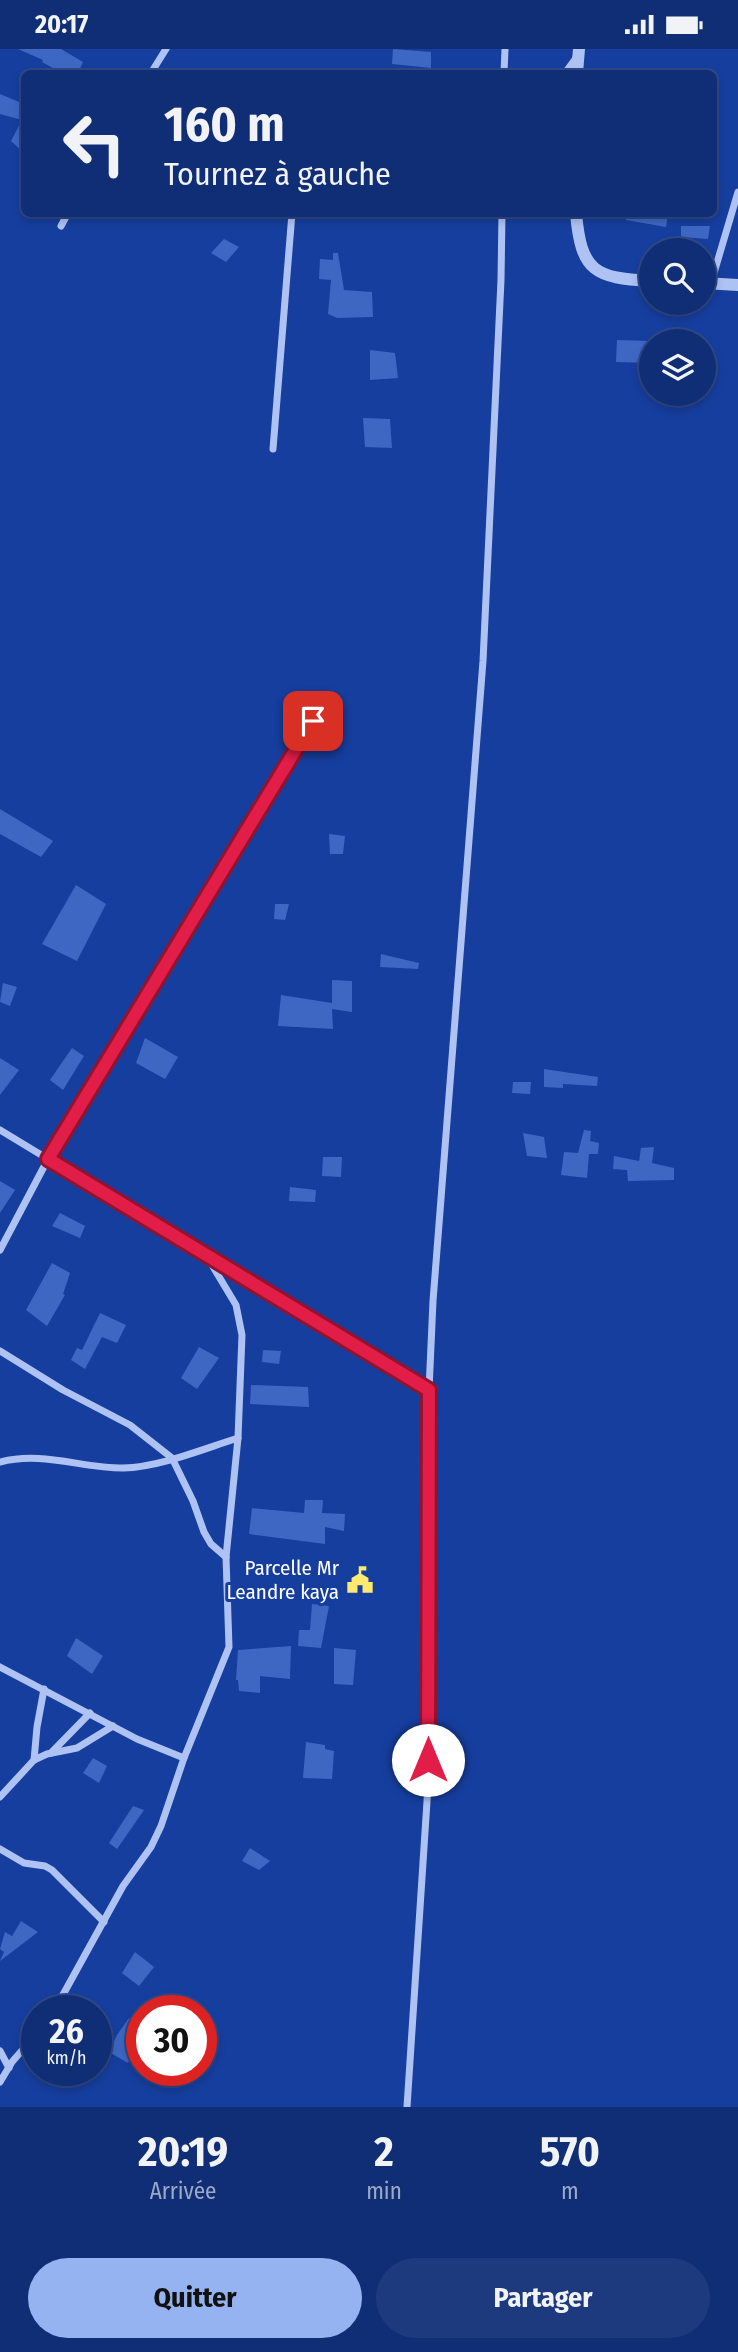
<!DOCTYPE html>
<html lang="fr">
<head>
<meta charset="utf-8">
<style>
	:root { --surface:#102e76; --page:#1e3a7e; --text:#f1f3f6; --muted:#9ca8c5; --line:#304a88; --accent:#95b2f1 }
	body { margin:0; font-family:"Fira Sans Condensed",sans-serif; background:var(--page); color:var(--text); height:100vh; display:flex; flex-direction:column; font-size:26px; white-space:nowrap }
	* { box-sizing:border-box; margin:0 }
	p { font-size:23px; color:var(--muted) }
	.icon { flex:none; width:38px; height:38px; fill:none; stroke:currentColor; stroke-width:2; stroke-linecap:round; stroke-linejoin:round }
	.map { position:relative; height:2058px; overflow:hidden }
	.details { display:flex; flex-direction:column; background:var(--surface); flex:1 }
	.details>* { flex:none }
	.banner { position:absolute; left:21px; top:21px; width:696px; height:147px; border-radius:10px; box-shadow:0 4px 10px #0003,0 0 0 2px var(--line); background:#102e76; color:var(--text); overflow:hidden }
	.fabs { position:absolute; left:639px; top:189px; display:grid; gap:14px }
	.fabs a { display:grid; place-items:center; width:77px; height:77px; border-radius:50%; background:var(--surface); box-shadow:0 4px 10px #0003,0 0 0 2px var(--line); font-size:35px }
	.speed { position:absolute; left:21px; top:1946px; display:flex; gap:14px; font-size:35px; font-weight:700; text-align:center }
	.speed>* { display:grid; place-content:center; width:91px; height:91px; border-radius:50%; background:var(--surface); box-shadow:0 4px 10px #0003,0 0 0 2px var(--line); line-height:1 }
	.speed small { font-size:18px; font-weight:400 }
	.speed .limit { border:10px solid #d22; background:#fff; color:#111 }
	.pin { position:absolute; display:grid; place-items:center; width:60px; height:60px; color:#fff; margin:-30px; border-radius:14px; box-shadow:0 4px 10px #0006 }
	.me { position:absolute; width:77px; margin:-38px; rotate:0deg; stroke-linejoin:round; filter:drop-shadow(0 0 5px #0008) }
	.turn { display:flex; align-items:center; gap:24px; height:147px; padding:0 28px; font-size:32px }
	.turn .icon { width:91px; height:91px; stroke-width:2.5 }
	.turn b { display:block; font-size:49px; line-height:60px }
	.eta { display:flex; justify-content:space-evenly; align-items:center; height:119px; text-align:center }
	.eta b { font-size:42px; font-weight:700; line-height:49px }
	.action { display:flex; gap:14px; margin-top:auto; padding:14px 28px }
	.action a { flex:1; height:80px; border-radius:42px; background:var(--accent); color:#111; font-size:28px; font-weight:700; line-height:80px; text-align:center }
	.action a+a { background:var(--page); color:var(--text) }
	.status { display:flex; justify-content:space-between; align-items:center; height:49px; padding:0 35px; background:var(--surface); direction:ltr }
	.status svg { height:19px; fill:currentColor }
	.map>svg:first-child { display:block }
	.building { fill:#3e67c4 }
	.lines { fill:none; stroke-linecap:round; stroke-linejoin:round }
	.minor { stroke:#aec3f3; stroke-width:7 }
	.tertiary { stroke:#aec3f3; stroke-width:12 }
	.route-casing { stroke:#92132f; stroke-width:18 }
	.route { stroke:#e11d48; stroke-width:12 }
	.labels { text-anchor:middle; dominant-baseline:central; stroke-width:6; stroke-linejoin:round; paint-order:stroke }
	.poi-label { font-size:21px; fill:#fff; stroke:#163e9e; text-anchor:end }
</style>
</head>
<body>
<div class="status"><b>20:17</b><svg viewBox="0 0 49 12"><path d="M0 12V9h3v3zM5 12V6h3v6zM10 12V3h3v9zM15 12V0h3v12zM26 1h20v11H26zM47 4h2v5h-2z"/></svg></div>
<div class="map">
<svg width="738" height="2058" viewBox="0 0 738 2058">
	<rect width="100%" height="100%" fill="#163e9e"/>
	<g class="building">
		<polygon points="18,0 61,0 83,13 78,24 62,24 42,13 43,11"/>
		<polygon points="393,0 431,3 431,19 392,15"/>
		<polygon points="0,45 24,55 24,104 11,92 22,71 0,65"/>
		<polygon points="627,164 668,164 666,178 626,171"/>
		<polygon points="681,177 710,177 708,190 681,188"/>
		<polygon points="224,190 239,198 226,213 211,204"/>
		<polygon points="333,204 338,204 344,241 372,243 373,268 337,269 328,265 331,231 319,230 320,210 333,211"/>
		<polygon points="617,291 651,292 651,314 616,313"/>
		<polygon points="370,301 395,304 398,329 370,331"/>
		<polygon points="363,369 390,370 392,399 365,398"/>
		<polygon points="0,760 53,792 41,808 0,785"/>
		<polygon points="329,785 345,787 343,805 330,805"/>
		<polygon points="76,836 106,855 77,912 42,895"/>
		<polygon points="275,855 289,855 285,871 274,870"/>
		<polygon points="381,905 419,914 418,920 380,918"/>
		<polygon points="332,931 352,932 352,963 332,960 333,980 278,977 281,946 332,954 332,957"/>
		<polygon points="3,934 17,938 10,957 0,953"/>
		<polygon points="145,989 178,1008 165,1030 136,1014"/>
		<polygon points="72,999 84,1007 63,1041 50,1031"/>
		<polygon points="0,1009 19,1021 0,1046"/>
		<polygon points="544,1020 598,1028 597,1037 563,1035 563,1039 544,1038"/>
		<polygon points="513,1033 531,1033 530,1045 512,1044"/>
		<polygon points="584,1081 591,1082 590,1092 599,1094 598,1105 589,1105 587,1129 561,1126 564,1103 578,1104"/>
		<polygon points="523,1084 544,1088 547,1109 527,1107"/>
		<polygon points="654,1098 652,1114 674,1119 674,1131 628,1132 627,1121 613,1120 614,1107 639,1112 641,1099"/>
		<polygon points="323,1108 342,1108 341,1128 322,1127"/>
		<polygon points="0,1132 15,1141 0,1164"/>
		<polygon points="290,1138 316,1141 315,1153 289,1152"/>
		<polygon points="60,1164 85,1177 80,1189 52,1177"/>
		<polygon points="52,1214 70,1224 63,1245 65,1246 47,1277 26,1261"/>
		<polygon points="100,1264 126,1276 117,1294 102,1288 85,1320 71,1311 77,1299 82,1301"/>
		<polygon points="199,1298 219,1309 197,1340 181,1329"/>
		<polygon points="263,1301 281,1302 279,1315 262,1313"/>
		<polygon points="251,1336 308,1338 309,1358 250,1355"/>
		<polygon points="305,1451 323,1451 322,1464 345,1465 344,1482 325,1478 325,1495 249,1485 252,1459 304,1464"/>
		<polygon points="312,1555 329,1557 321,1599 298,1597 299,1581 310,1581"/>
		<polygon points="76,1589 103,1607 92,1625 67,1607"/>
		<polygon points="291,1597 290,1630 260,1627 260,1644 239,1642 238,1631 236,1631 238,1601"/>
		<polygon points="334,1599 356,1601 353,1636 334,1635"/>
		<polygon points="306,1693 325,1696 325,1700 334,1702 332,1730 303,1729"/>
		<polygon points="93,1709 107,1717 99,1734 83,1724"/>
		<polygon points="133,1757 144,1761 117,1800 109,1794"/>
		<polygon points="250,1799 270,1812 259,1821 242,1812"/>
		<polygon points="21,1872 38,1883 0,1912 4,1903 0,1900 5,1883 12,1887"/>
		<polygon points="135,1903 154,1918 139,1937 122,1924"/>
		<polygon points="129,1969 142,1977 142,1984 128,2014 109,2003 117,1986"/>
	</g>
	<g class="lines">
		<g class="minor">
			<polyline points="151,24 166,0"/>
			<polyline points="504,24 505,0"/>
			<polyline points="565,24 576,9"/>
			<polyline points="61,177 68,164"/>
			<polyline points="711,234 738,143"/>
			<polyline points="273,400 292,164"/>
			<polyline points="0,1081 429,1341"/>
			<polyline points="0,1201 48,1110 312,672"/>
			<polyline points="0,1302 63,1341 130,1376 172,1409 193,1452 204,1483 211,1495 226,1508"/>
			<path d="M 0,1413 C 42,1402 81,1419 123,1419 C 160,1418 203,1400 238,1389"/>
			<polyline points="0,1618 137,1690 184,1709"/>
			<polyline points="51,1704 90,1664"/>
			<polyline points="34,1711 37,1678 44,1640"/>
			<polyline points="0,1748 34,1711 47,1705 77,1699 113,1677"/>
			<polyline points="0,1800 24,1814 45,1817 52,1821 104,1873"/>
			<polyline points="54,1962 123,1837 151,1798 161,1777 184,1709 229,1598 226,1508 238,1389 242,1286 236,1256 206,1206"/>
			<polyline points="0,2002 9,2019"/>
			<polyline points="0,2033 12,2013 37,1984"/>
			<polyline points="407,2058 428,1737 429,1341 433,1252 483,612 501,231 502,164"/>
		</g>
		<g class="tertiary">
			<polyline points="577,24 579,0"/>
			<path d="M 576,164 C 581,223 595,229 651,232"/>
			<polyline points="704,234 738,236"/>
		</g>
	</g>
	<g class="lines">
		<defs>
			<polyline id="route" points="313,672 48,1110 429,1341 428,1711"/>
		</defs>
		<use href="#route" class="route-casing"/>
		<use href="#route" class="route"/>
	</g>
	<defs>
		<symbol id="civic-bare" viewBox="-9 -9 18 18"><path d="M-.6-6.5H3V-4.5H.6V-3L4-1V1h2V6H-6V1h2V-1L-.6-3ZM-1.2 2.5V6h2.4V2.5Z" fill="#ffea70" stroke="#163e9e" stroke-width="2.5" paint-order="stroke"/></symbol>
	</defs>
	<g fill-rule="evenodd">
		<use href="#civic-bare" x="341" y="1512" width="38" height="38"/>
	</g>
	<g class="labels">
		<g class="poi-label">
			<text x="339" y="1519">Parcelle Mr<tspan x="339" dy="24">Leandre kaya</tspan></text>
		</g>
	</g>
</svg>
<div class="fabs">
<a><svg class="icon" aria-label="search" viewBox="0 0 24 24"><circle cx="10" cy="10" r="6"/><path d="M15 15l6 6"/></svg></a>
<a><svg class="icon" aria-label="layers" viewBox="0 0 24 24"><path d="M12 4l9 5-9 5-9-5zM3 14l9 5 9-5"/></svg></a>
</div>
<div class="speed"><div>26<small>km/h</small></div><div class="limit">30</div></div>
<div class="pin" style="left:313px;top:672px;background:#d93025"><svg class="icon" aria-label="arrive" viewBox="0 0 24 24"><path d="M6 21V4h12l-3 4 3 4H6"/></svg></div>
<svg class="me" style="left:428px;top:1711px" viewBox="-20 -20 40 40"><circle r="19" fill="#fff"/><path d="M0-13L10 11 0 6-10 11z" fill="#e11d48"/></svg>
<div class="banner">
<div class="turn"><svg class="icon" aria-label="left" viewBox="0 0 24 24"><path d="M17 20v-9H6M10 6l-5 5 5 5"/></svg><div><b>160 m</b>Tournez à gauche</div></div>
</div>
</div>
<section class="details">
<div class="eta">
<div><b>20:19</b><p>Arrivée</p></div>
<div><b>2</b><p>min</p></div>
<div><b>570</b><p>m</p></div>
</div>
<div class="action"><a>Quitter</a><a>Partager</a></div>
</section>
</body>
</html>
